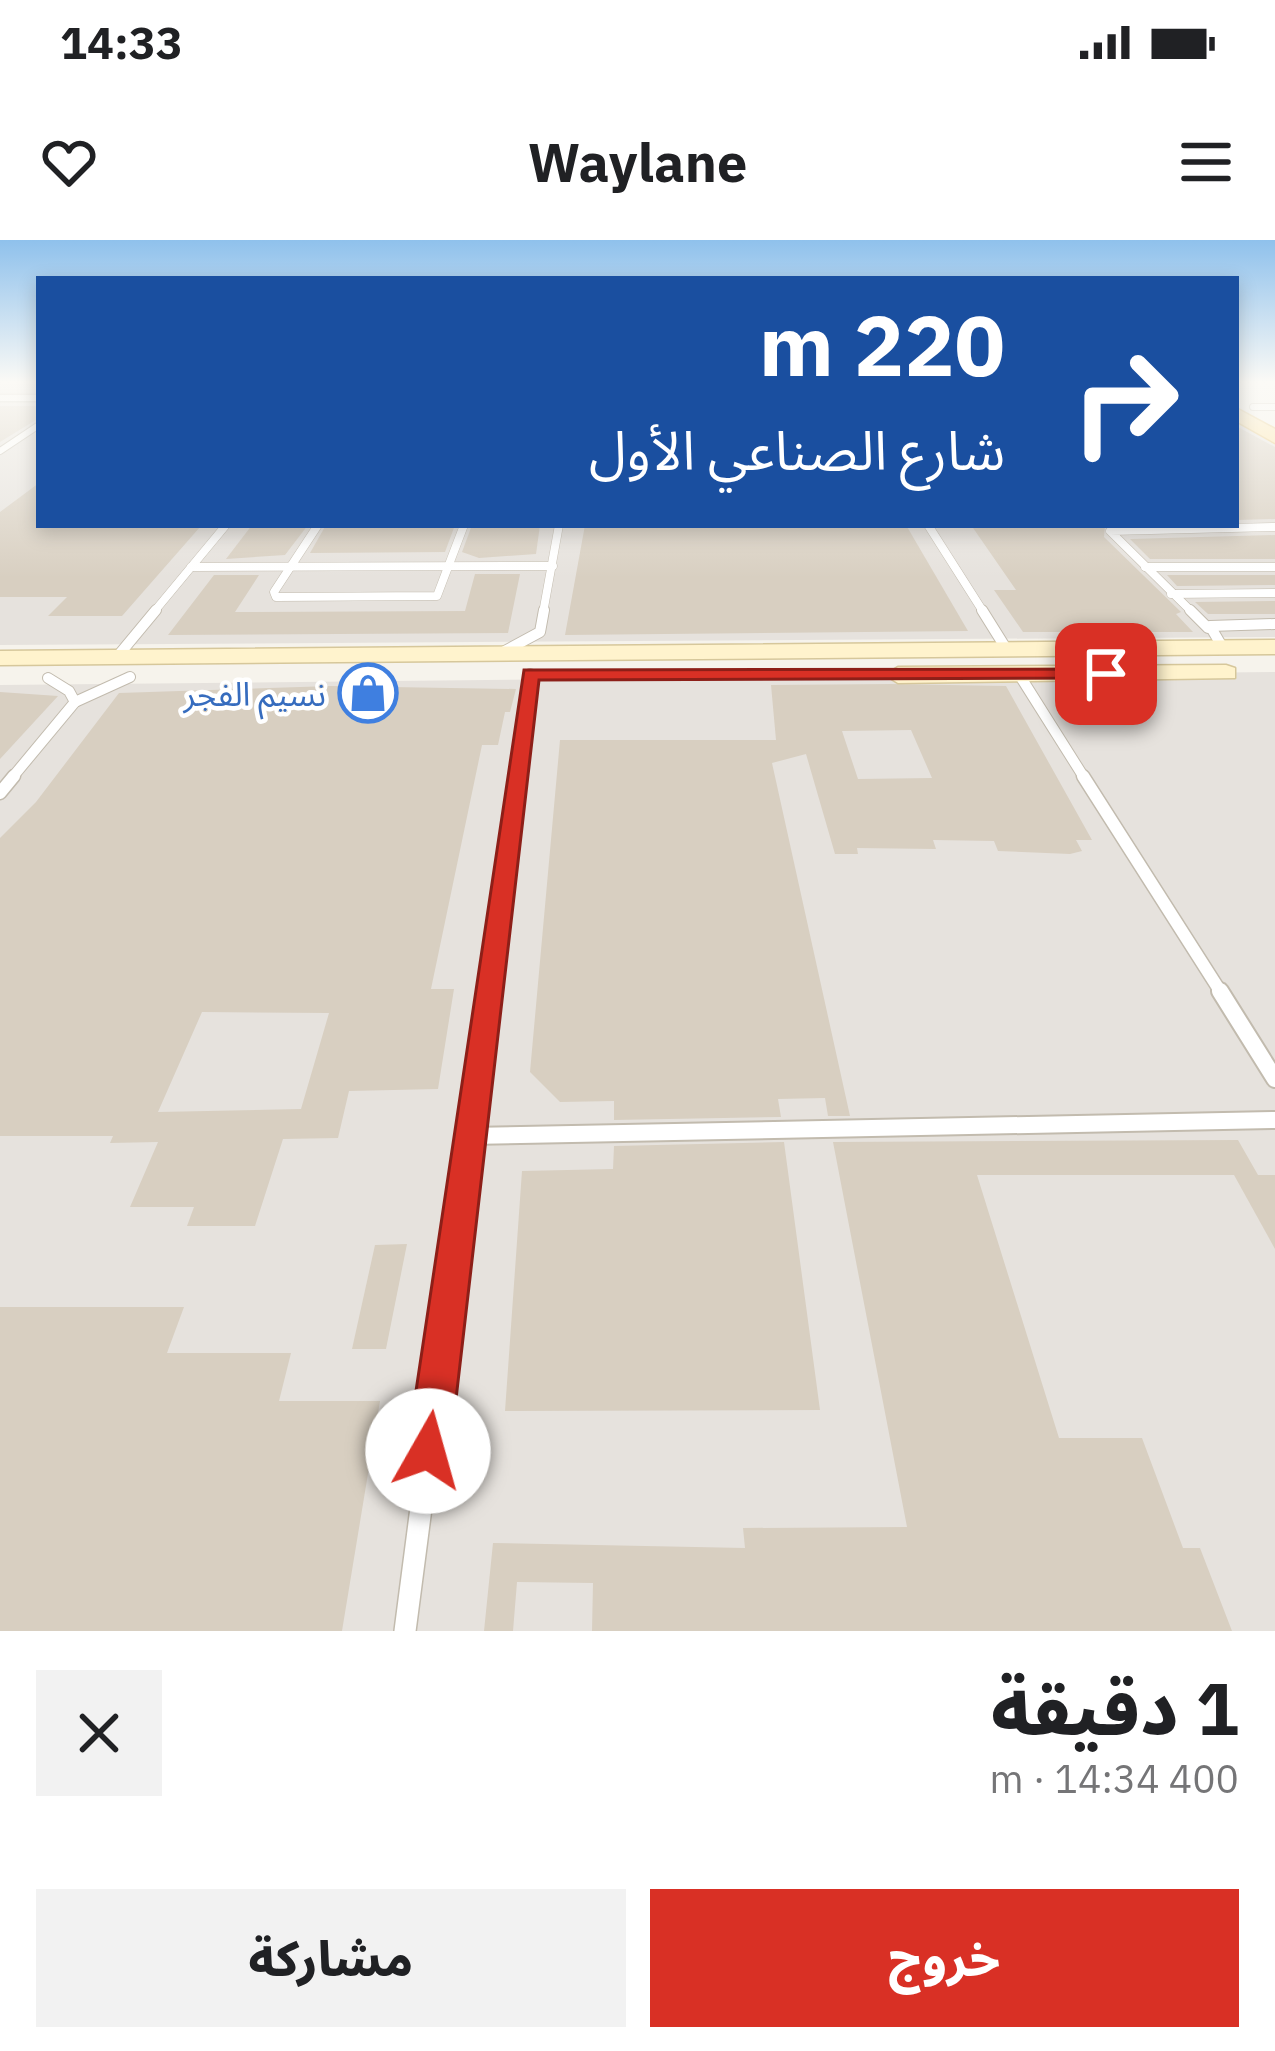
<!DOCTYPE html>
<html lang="ar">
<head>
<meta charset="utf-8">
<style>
	:root { --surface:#fff; --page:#f2f2f2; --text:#202124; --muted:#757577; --accent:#d93025 }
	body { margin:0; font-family:"IBM Plex Sans","Noto Sans Arabic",sans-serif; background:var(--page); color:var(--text); direction:rtl; height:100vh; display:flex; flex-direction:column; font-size:45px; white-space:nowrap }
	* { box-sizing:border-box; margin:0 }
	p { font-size:39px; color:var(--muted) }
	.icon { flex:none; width:66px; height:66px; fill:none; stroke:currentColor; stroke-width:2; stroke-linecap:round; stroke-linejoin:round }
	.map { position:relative; height:1391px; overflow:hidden; direction:ltr }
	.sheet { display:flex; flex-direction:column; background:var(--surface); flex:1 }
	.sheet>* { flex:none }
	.top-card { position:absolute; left:36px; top:36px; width:1203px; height:252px; border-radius:0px; box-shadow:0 6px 18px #0003; direction:rtl; background:#1a4fa0; color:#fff; overflow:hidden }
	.pin { position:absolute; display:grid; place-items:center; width:102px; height:102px; color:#fff; margin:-51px; border-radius:24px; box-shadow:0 6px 18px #0006 }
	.me { position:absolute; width:132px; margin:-66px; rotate:7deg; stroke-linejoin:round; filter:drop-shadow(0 0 9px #0008) }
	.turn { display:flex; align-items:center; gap:42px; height:252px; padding:0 36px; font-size:54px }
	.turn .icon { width:156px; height:156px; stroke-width:2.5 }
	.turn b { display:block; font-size:84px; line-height:102px }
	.round { display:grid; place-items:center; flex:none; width:126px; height:126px; border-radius:0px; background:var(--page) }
	.headline { display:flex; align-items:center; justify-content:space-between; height:204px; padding:0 36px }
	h1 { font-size:72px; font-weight:800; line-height:90px }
	.cta { display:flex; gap:24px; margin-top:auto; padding:24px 36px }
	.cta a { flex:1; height:138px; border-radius:0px; background:var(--accent); color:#fff; font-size:48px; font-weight:800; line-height:138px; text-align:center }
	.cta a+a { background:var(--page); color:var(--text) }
	.status { display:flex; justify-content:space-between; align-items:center; height:84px; padding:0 60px; background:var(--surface); direction:ltr }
	.status svg { height:33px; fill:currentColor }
	header { display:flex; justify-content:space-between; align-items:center; height:156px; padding:0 36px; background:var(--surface); font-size:54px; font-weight:800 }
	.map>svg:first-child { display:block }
	.industrial { fill:#e6e2dd }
	.building { fill:#d8cfc1; fill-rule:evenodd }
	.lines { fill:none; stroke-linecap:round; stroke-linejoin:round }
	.service-far5-casing { stroke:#c2bbae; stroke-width:8 }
	.service-far4-casing { stroke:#c2bbae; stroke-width:9 }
	.service-far3-casing { stroke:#c2bbae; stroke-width:12 }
	.service-far2-casing { stroke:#c2bbae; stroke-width:15 }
	.service-far1-casing { stroke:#c2bbae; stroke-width:20 }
	.service-casing { stroke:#c2bbae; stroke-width:24 }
	.minor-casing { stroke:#c2bbae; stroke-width:3 }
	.secondary-casing { stroke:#d6c79b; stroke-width:3 }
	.primary-casing { stroke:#e6c16a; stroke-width:3 }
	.service-far5 { stroke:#fff; stroke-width:6 }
	.service-far4 { stroke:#fff; stroke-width:8 }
	.service-far3 { stroke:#fff; stroke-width:10 }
	.service-far2 { stroke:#fff; stroke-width:12 }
	.service-far1 { stroke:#fff; stroke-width:16 }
	.service { stroke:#fff; stroke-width:21 }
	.minor { fill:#fff; fill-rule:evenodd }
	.secondary { fill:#fff3cd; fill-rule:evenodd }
	.primary { fill:#ffe39c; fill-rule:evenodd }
	.route { fill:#d93025; stroke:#8d1f18; stroke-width:3 }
	.labels { text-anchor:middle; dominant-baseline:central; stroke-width:9; stroke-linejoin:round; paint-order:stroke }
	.far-shop-label { font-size:33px; fill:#366cbe; stroke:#fff; text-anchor:end }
</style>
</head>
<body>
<div class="status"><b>14:33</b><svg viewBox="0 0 49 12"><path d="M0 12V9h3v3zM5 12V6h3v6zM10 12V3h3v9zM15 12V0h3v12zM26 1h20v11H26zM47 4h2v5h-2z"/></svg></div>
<header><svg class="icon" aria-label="menu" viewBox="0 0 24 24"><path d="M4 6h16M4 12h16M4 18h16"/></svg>Waylane<svg class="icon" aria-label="heart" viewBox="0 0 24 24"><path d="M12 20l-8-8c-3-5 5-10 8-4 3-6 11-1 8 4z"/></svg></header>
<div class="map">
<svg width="1275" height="1391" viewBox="0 0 1275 1391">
	<rect width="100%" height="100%" fill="#f6f3ec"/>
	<g class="industrial">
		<polygon points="0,143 39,143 39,285 1236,285 1236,181 1275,205 1275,397 0,405"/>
		<polygon points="1275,432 1275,1391 0,1391 0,445"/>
	</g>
	<g class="building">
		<polygon points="0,166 39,166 39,178 0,202"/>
		<polygon points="1236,186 1275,207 1275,279 1236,280"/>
		<polygon points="39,243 39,285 200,287 122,376 48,376 67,357 0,357 0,272"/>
		<polygon points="252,285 308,285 285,315 226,319"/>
		<polygon points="326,285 455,285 445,312 310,313"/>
		<polygon points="472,285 540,285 536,314 479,318 462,312"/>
		<polygon points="585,285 906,285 968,391 565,395"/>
		<polygon points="971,285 1105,285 1104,297 1181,372 1176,374 1193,392 1023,392 994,350 1016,350"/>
		<polygon points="1275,295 1275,319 1150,319 1130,299"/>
		<polygon points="475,334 520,334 508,393 168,395 214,335 259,335 235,372 465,371"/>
		<polygon points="1167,335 1275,335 1275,345 1177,346"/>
		<polygon points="1275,361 1275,374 1208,374 1195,362"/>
		<path d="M 891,444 L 1006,446 L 1092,600 L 1076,600 L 1082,611 L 1070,614 L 998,611 L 994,601 L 933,600 L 936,609 L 857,608 L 858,614 L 835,614 L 806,514 L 772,523 L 850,876 L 828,876 L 825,858 L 778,859 L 781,877 L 614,880 L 614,861 L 560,862 L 530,832 L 560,500 L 776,500 L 771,445 ZM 911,490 L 932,538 L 858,539 L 842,491 Z"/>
		<path d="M 331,446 L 516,449 L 510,472 L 505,472 L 498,505 L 482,505 L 431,749 L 454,749 L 438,849 L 349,851 L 338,898 L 283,899 L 255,986 L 187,986 L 194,967 L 130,967 L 158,902 L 110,903 L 113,896 L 0,896 L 0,598 L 36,562 L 119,453 ZM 202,772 L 329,773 L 301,869 L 158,872 Z"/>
		<polygon points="0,452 58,456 0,519"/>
		<polygon points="1238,900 1258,935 977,935 1059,1198 1142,1198 1183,1308 1200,1308 1232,1391 592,1391 593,1343 517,1342 513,1391 484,1391 493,1303 745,1308 743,1288 907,1287 833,902"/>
		<polygon points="784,902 820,1170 505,1171 522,931 613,929 614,906"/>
		<polygon points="1234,935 1275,935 1275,1009"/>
		<polygon points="407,1004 386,1109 352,1109 375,1005"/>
		<polygon points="0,1067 184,1067 167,1113 291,1113 279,1161 380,1161 342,1391 0,1391"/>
	</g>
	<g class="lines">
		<defs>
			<g id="service-far5">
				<polyline points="1253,167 1275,167"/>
				<polyline points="0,211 39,185"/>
			</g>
			<g id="service-far4">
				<polyline points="318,285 274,352 276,357 437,356 464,285"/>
				<polyline points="928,285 984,373"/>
				<polyline points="191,327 553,326"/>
				<polyline points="1145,327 1275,327"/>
				<polyline points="1171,354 1275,353"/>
				<polyline points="153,373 226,285"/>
				<polyline points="543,373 559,285"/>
				<polyline points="1193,373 1110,291 1275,287"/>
			</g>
			<g id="service-far3">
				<polyline points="982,370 1007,410"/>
				<polyline points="1190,370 1208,388"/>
				<polyline points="1223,408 1210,386 1275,384"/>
				<polyline points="503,412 540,392 544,370"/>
				<polyline points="117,417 156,370"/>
				<polyline points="1020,436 1085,539"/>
				<polyline points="48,438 69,451 75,462"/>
				<polyline points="11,539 75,462 130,437"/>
				<polyline points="516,539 530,434"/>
			</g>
			<g id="service-far2">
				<polyline points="1083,536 1222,754"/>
				<polyline points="0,553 14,536"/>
				<polyline points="488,754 517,536"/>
			</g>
			<g id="service-far1">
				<polyline points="1220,751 1275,839"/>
				<polyline points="469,896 1275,880"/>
				<polyline points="452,1033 489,751"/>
			</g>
			<polyline id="service" points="405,1391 452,1030"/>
			<rect id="minor" x="0" y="155" width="39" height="6"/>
			<g id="secondary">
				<polygon points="1275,400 1275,414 0,425 0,411"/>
				<polygon points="1226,425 1235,428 1235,438 898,443 885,435 898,427"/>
			</g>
			<polygon id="primary" points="1236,168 1275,189 1275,203 1236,181"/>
		</defs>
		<use href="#service-far5" class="service-far5-casing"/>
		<use href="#service-far4" class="service-far4-casing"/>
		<use href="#service-far3" class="service-far3-casing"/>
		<use href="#service-far2" class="service-far2-casing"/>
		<use href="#service-far1" class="service-far1-casing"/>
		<use href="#service" class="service-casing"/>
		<use href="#minor" class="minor-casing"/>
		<use href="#secondary" class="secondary-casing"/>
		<use href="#primary" class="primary-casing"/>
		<use href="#service-far5" class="service-far5"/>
		<use href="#service-far4" class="service-far4"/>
		<use href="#service-far3" class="service-far3"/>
		<use href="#service-far2" class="service-far2"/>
		<use href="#service-far1" class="service-far1"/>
		<use href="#service" class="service"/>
		<use href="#minor" class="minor"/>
		<use href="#secondary" class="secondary"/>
		<use href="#primary" class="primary"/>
	</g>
	<linearGradient id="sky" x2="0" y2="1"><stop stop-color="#8fc1ec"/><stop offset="0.42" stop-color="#fbfaf6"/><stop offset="1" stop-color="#fbfaf6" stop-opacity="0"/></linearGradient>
	<rect width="1275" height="338" fill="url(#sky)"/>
	<polygon class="route" points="1106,429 1113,430 1113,438 539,440 450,1211 444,1226 428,1233 413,1226 407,1211 524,430"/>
	<defs>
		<symbol id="shop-ring" viewBox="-11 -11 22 22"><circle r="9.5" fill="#fff" stroke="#3f7fe0" stroke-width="1.5"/><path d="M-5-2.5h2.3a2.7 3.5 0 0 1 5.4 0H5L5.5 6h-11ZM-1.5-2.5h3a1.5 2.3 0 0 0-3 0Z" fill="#3f7fe0"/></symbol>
	</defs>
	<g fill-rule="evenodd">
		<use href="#shop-ring" x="335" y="420" width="66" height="66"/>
	</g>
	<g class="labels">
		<g class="far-shop-label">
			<text x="326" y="453">نسيم الفجر</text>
		</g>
	</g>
</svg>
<div class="pin" style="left:1106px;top:434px;background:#d93025"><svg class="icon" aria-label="arrive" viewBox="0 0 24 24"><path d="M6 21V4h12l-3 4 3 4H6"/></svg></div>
<svg class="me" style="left:428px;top:1211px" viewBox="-20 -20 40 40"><circle r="19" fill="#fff"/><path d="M0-13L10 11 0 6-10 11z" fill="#d93025"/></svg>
<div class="top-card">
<div class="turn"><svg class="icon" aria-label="right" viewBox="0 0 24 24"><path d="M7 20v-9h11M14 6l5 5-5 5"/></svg><div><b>220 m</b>شارع الصناعي الأول</div></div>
</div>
</div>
<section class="sheet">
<div class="headline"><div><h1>1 دقيقة</h1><p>400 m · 14:34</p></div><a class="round"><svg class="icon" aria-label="close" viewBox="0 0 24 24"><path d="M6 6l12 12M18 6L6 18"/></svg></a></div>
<div class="cta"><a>خروج</a><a>مشاركة</a></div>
</section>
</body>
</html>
